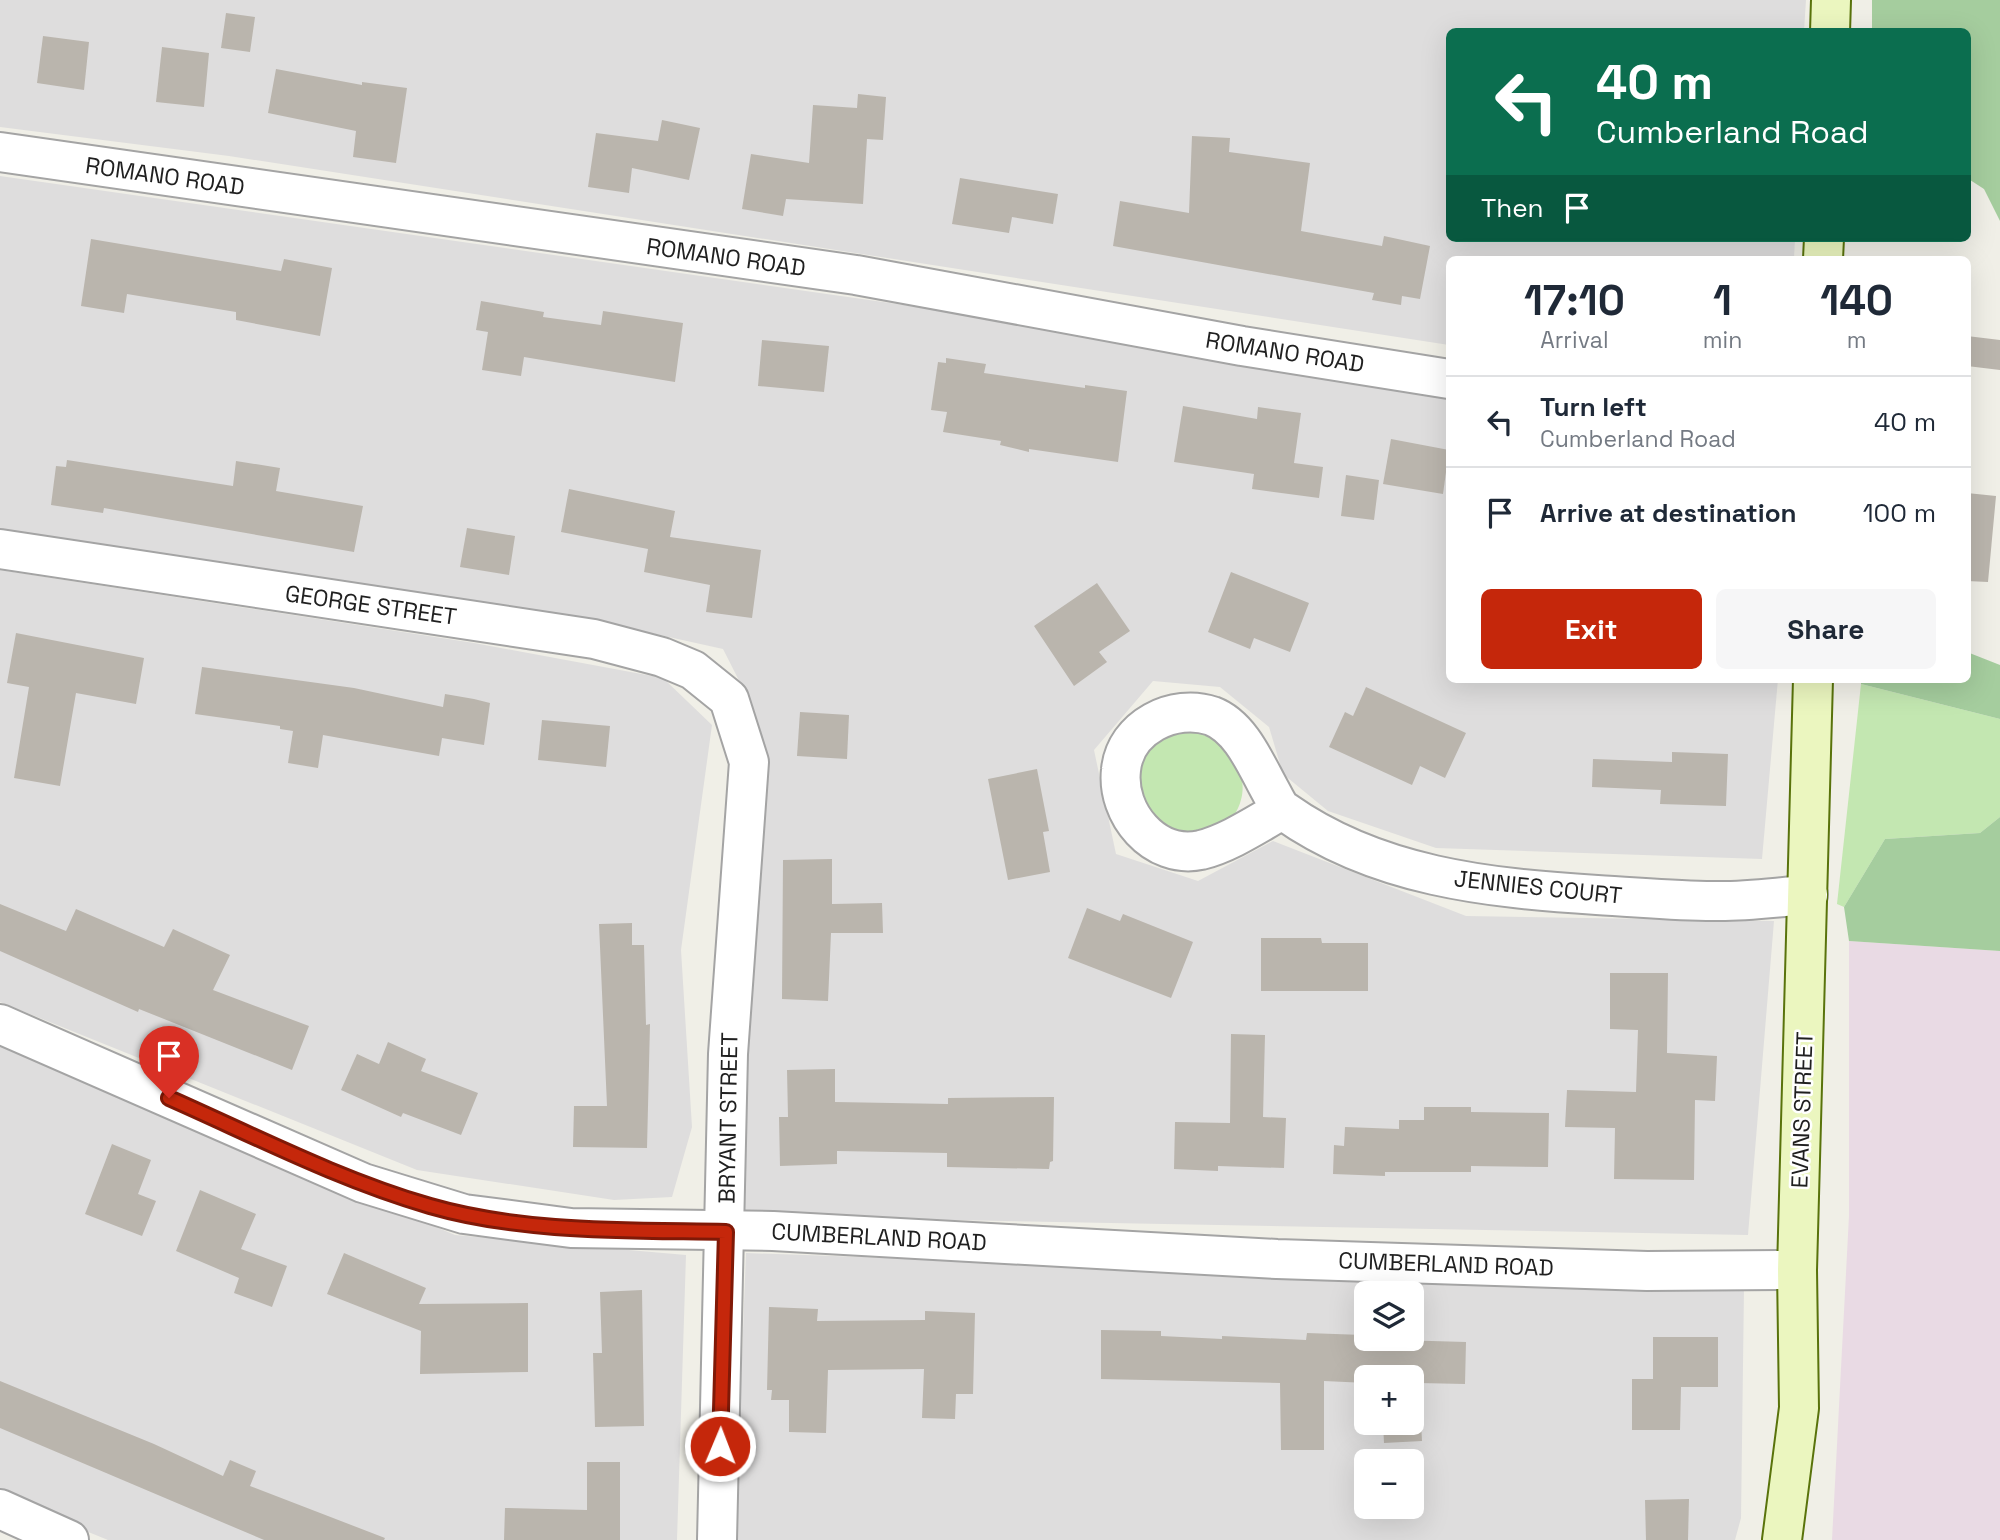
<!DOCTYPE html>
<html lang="en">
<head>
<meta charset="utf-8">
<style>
	:root { --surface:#fff; --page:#f6f6f7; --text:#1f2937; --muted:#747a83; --line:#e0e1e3; --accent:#c5270b }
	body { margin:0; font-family:"Space Grotesk",sans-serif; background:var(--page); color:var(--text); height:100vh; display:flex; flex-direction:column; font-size:26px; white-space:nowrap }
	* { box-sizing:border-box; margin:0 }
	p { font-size:23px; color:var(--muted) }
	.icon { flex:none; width:38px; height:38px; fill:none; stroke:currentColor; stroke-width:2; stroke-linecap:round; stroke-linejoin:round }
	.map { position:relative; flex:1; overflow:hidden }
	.drawer { position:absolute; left:1446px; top:256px; width:525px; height:427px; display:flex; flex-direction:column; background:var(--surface); border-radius:10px; box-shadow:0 7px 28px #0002 }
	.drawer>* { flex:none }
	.banner { position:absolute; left:1446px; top:28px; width:525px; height:214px; border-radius:10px; box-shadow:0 7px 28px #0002; background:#0b6e4f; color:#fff; overflow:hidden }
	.tools { position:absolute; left:1354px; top:1281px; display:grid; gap:14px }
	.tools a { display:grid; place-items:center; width:70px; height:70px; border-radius:10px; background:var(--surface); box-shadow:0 7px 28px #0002; font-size:35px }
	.pin { position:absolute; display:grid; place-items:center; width:60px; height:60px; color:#fff; margin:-72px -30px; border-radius:50% 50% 50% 0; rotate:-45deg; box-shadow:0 0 7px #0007 }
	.pin .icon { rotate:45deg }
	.me { position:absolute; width:77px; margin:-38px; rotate:1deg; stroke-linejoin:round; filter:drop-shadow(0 0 5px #0008) }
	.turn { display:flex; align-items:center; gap:24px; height:147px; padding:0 35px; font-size:32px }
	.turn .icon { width:91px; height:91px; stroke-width:2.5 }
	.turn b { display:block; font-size:49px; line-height:60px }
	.then { display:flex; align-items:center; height:66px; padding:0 35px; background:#0003; gap:14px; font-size:26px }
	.eta { display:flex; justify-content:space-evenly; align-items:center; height:119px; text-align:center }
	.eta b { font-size:42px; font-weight:600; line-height:49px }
	.primary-button { display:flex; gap:14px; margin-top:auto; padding:14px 35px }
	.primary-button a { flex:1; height:80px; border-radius:10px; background:var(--accent); color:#fff; font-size:28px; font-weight:600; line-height:80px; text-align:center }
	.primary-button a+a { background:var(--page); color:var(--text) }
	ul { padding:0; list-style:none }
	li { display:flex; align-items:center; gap:21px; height:91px; padding:0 35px; border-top:2px solid var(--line) }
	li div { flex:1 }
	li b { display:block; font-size:26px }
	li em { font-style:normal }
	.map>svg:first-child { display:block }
	.residential { fill:#dedddd; fill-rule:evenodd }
	.industrial { fill:#e9dae4 }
	.grass { fill:#c3e7b1 }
	.forest { fill:#a5cd9e }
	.building { fill:#bab5ad }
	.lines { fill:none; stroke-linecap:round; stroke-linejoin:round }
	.street-casing { stroke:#a4a4a4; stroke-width:42 }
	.secondary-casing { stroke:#59730b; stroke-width:42 }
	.street { stroke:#fff; stroke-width:38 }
	.secondary { stroke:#ebf6bf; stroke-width:38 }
	.route-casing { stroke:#801907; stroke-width:18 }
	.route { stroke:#c5270b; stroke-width:12 }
	.labels { text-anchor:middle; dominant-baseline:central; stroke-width:5; stroke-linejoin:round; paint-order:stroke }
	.street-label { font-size:23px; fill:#202020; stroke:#fff }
</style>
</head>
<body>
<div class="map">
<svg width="2000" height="1540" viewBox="0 0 2000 1540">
	<rect width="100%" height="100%" fill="#f0efe7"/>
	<g class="residential">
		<polygon points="0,0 1806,0 1804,31 1449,32 1449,238 1795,238 1794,259 1449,259 1449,345 229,156 0,127"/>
		<polygon points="0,176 904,305 1449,390 1449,679 1778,679 1762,859 1436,848 1328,811 1283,774 1269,727 1220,687 1153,681 1094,750 1116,854 1198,881 1273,841 1466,916 1774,921 1748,1235 741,1216 742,1136 764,805 755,712 723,649 583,618 0,533"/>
		<polygon points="0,570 474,643 663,678 712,725 681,950 692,1127 672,1197 614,1200 417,1170 0,1002"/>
		<polygon points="0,1044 455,1235 686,1255 677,1540 108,1540 0,1496"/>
		<path d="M 746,1253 L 1744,1288 L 1741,1518 L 1735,1540 L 735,1540 ZM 1367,1293 L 1412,1293 L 1412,1339 L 1367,1339 ZM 1367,1377 L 1412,1377 L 1412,1423 L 1367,1423 ZM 1367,1461 L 1412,1461 L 1412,1507 L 1367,1507 Z"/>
	</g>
	<polygon class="industrial" points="1849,941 2000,951 2000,1540 1832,1540 1849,1216"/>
	<g class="grass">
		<polygon points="1861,684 2000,719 2000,817 1980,833 1885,839 1844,907 1837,904"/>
		<path d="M 1193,730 C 1228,740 1257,777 1235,814 C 1230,823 1215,832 1206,839 L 1153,831 L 1134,765 L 1157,737 Z"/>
	</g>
	<g class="forest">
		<polygon points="1872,0 2000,0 2000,221 1984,189 1967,178 1967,32 1872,31"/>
		<polygon points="1967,652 2000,665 2000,719 1861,684 1861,679 1967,679"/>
		<polygon points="2000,817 2000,951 1849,941 1844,907 1885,839 1980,833"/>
	</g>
	<g class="building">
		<polygon points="226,13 255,17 250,52 221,48"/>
		<polygon points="43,36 89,42 84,90 37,83"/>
		<polygon points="162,47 209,53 204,107 156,102"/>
		<polygon points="276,69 362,85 362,82 407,88 396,163 353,157 356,131 268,113"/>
		<polygon points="858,94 886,97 883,140 867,139 863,204 786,199 783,216 742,209 751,154 809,163 813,105 857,108"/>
		<polygon points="662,120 700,128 689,180 632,168 629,193 588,187 596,133 658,141"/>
		<polygon points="1192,136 1230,138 1229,152 1310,163 1301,231 1382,246 1384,236 1430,246 1420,299 1402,296 1401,305 1372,300 1374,293 1113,246 1120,201 1189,213"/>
		<polygon points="960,178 1058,194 1053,224 1012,217 1009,233 952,224"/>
		<polygon points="91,239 281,271 284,259 332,268 320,336 236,320 236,312 127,294 124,313 81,306"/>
		<polygon points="481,301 544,312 543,317 601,325 603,311 683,323 675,382 524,357 521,376 482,370 488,332 476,330"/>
		<polygon points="1967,336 2000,340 2000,370 1967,366"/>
		<polygon points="762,340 829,346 824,392 758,386"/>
		<polygon points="946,358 986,364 984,373 1085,388 1085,385 1127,391 1118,462 1029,449 1029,452 1000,445 1001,441 943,432 947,412 931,410 938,362 946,363"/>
		<polygon points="1183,406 1257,419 1258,407 1301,413 1294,463 1323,467 1319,498 1252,489 1254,474 1174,462"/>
		<polygon points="1391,439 1449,450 1443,494 1383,484"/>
		<polygon points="67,460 233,486 236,461 280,468 276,491 363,506 354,552 104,508 103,513 51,505 56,466 66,467"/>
		<polygon points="1346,475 1379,480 1374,520 1341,516"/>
		<polygon points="569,489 675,511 670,537 761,550 752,618 706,612 710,585 644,572 648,549 561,532"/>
		<polygon points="1967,493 1996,496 1988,582 1967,581"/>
		<polygon points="467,528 515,536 509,575 460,567"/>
		<polygon points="1231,572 1309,603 1290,652 1254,638 1250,649 1208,632"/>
		<polygon points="1097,583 1130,631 1099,652 1107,662 1074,686 1034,626"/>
		<polygon points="16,633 144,658 136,704 76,693 60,786 14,778 29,687 7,683"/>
		<polygon points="202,667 354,688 443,707 445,694 474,699 490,703 484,745 442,738 439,756 323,735 318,768 288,763 293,731 280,729 280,726 195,714"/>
		<polygon points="1366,687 1466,733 1445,778 1420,766 1412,785 1329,747 1345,712 1353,716"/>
		<polygon points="800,712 849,715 847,759 797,756"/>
		<polygon points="542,720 610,726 606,767 538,760"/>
		<polygon points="1672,752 1728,754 1726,806 1660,804 1661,790 1592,787 1593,759 1672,762"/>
		<polygon points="1037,769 1049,831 1043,832 1050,872 1008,880 988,779"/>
		<polygon points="832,859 832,904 882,903 883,933 831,933 828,1001 782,999 783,860"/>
		<polygon points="0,904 66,931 76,909 164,947 173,929 230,955 213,990 309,1026 292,1070 139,1009 138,1012 0,951"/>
		<polygon points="1087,908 1120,921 1123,914 1193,942 1171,998 1068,958"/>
		<polygon points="632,923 632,945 644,945 646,1025 650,1024 647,1148 573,1147 574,1106 607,1106 599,924"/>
		<polygon points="1261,938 1321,938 1322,943 1368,943 1368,991 1261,991"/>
		<polygon points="1610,973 1668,973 1667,1053 1717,1056 1715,1101 1695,1100 1694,1180 1614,1179 1615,1128 1565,1127 1567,1090 1636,1092 1638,1030 1610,1029"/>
		<polygon points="1231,1034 1265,1035 1263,1117 1286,1118 1284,1168 1218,1166 1218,1171 1174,1169 1175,1122 1230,1123"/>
		<polygon points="388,1042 426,1059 421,1071 478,1093 461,1135 403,1113 401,1117 341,1090 357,1054 379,1064"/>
		<polygon points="835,1069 835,1102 948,1104 948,1098 1054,1097 1053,1161 1050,1162 1049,1169 947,1167 947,1153 837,1151 837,1164 780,1166 779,1117 788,1117 787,1070"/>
		<polygon points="1424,1107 1471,1107 1471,1112 1549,1113 1548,1167 1471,1166 1471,1172 1385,1172 1385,1176 1333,1174 1334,1145 1344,1146 1345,1127 1399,1129 1399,1120 1424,1120"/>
		<polygon points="112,1144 151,1160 138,1194 156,1201 142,1236 85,1214"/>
		<polygon points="200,1190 256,1214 241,1249 287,1266 272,1307 234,1293 239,1278 176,1251"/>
		<polygon points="344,1253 426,1288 419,1304 528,1303 528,1372 420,1374 421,1331 327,1294"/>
		<polygon points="642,1290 644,1426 595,1427 593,1353 602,1353 600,1292"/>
		<polygon points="769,1307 818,1309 817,1321 925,1320 925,1311 975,1313 973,1394 956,1394 955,1419 922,1418 924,1369 828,1370 826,1433 789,1432 789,1400 771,1400 772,1390 767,1390"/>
		<polygon points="1101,1330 1161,1331 1161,1336 1222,1339 1222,1336 1306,1340 1307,1333 1363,1335 1362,1339 1466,1342 1465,1384 1419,1383 1422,1441 1384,1443 1383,1423 1412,1423 1412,1377 1367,1377 1367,1383 1324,1381 1324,1450 1281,1450 1280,1383 1101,1379"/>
		<polygon points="1653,1337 1718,1337 1718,1387 1681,1387 1680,1430 1632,1430 1632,1379 1653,1379"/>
		<polygon points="0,1381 154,1444 223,1476 230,1460 256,1471 250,1486 385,1538 384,1540 264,1540 257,1537 0,1428"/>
		<polygon points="587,1462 620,1462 620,1540 504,1540 505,1508 587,1510"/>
		<polygon points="1689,1499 1688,1540 1646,1540 1645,1500"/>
	</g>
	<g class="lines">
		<defs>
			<g id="street">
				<polyline points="0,152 856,275 1242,346 1449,379"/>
				<polyline points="0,549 594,639 662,657 693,670 729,699 749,762 728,1054 717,1540"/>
				<path d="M 1282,810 C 1257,824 1229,843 1201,850 C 1154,860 1116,813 1121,770 C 1125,727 1174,703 1212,716 C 1241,727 1256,765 1270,790 C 1274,797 1278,807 1284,811 C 1377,877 1488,888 1597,895 C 1636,897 1675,901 1713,901 C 1745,902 1777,897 1808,895"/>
				<polyline points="0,1024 363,1183 464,1214 571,1228 773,1231 1277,1259 1647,1271 1797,1270"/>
				<polyline points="0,1509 69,1540"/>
			</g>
			<g id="secondary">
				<polyline points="1830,32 1831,0"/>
				<polyline points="1823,259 1824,238"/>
				<polyline points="1782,1540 1799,1408 1797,1270 1813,679"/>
			</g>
		</defs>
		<use href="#street" class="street-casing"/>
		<use href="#secondary" class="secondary-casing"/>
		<use href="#street" class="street"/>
		<use href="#secondary" class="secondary"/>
	</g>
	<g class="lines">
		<defs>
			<path id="route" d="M 169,1098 C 255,1136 340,1180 430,1206 C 523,1233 630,1230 726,1232 L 720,1446"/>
		</defs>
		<use href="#route" class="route-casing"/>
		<use href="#route" class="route"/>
	</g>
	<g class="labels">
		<g class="street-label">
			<text transform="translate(165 176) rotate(8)">ROMANO ROAD</text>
			<text transform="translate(726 257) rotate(8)">ROMANO ROAD</text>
			<text transform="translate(1285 352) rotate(9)">ROMANO ROAD</text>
			<text transform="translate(371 605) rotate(8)">GEORGE STREET</text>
			<text transform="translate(1538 887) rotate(6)">JENNIES COURT</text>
			<text transform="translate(1802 1110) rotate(-88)">EVANS STREET</text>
			<text transform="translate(728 1118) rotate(-89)">BRYANT STREET</text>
			<text transform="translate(879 1237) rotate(3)">CUMBERLAND ROAD</text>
			<text transform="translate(1446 1264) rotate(2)">CUMBERLAND ROAD</text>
		</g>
	</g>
</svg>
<div class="tools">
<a><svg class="icon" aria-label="layers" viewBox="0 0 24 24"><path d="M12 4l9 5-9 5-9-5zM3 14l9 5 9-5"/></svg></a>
<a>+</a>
<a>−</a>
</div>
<div class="pin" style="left:169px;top:1098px;background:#d93025"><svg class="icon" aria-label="arrive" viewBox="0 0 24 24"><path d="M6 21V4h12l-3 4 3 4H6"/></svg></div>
<svg class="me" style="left:720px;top:1446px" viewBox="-20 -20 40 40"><circle r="17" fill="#c5270b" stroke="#fff" stroke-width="3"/><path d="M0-11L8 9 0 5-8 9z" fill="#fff"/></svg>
<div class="banner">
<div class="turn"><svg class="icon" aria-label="left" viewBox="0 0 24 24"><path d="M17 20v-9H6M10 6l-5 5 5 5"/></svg><div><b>40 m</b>Cumberland Road</div></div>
<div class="then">Then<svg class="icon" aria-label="arrive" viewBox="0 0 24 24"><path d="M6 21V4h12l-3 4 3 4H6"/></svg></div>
</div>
<section class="drawer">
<div class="eta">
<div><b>17:10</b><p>Arrival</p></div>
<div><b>1</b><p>min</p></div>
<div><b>140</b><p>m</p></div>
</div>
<ul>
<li><svg class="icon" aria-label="left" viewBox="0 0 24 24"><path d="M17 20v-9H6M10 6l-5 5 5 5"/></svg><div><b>Turn left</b><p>Cumberland Road</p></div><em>40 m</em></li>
<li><svg class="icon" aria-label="arrive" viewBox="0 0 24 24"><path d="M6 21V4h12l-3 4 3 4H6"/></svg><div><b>Arrive at destination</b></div><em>100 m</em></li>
</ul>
<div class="primary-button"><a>Exit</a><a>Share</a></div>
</section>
</div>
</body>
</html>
